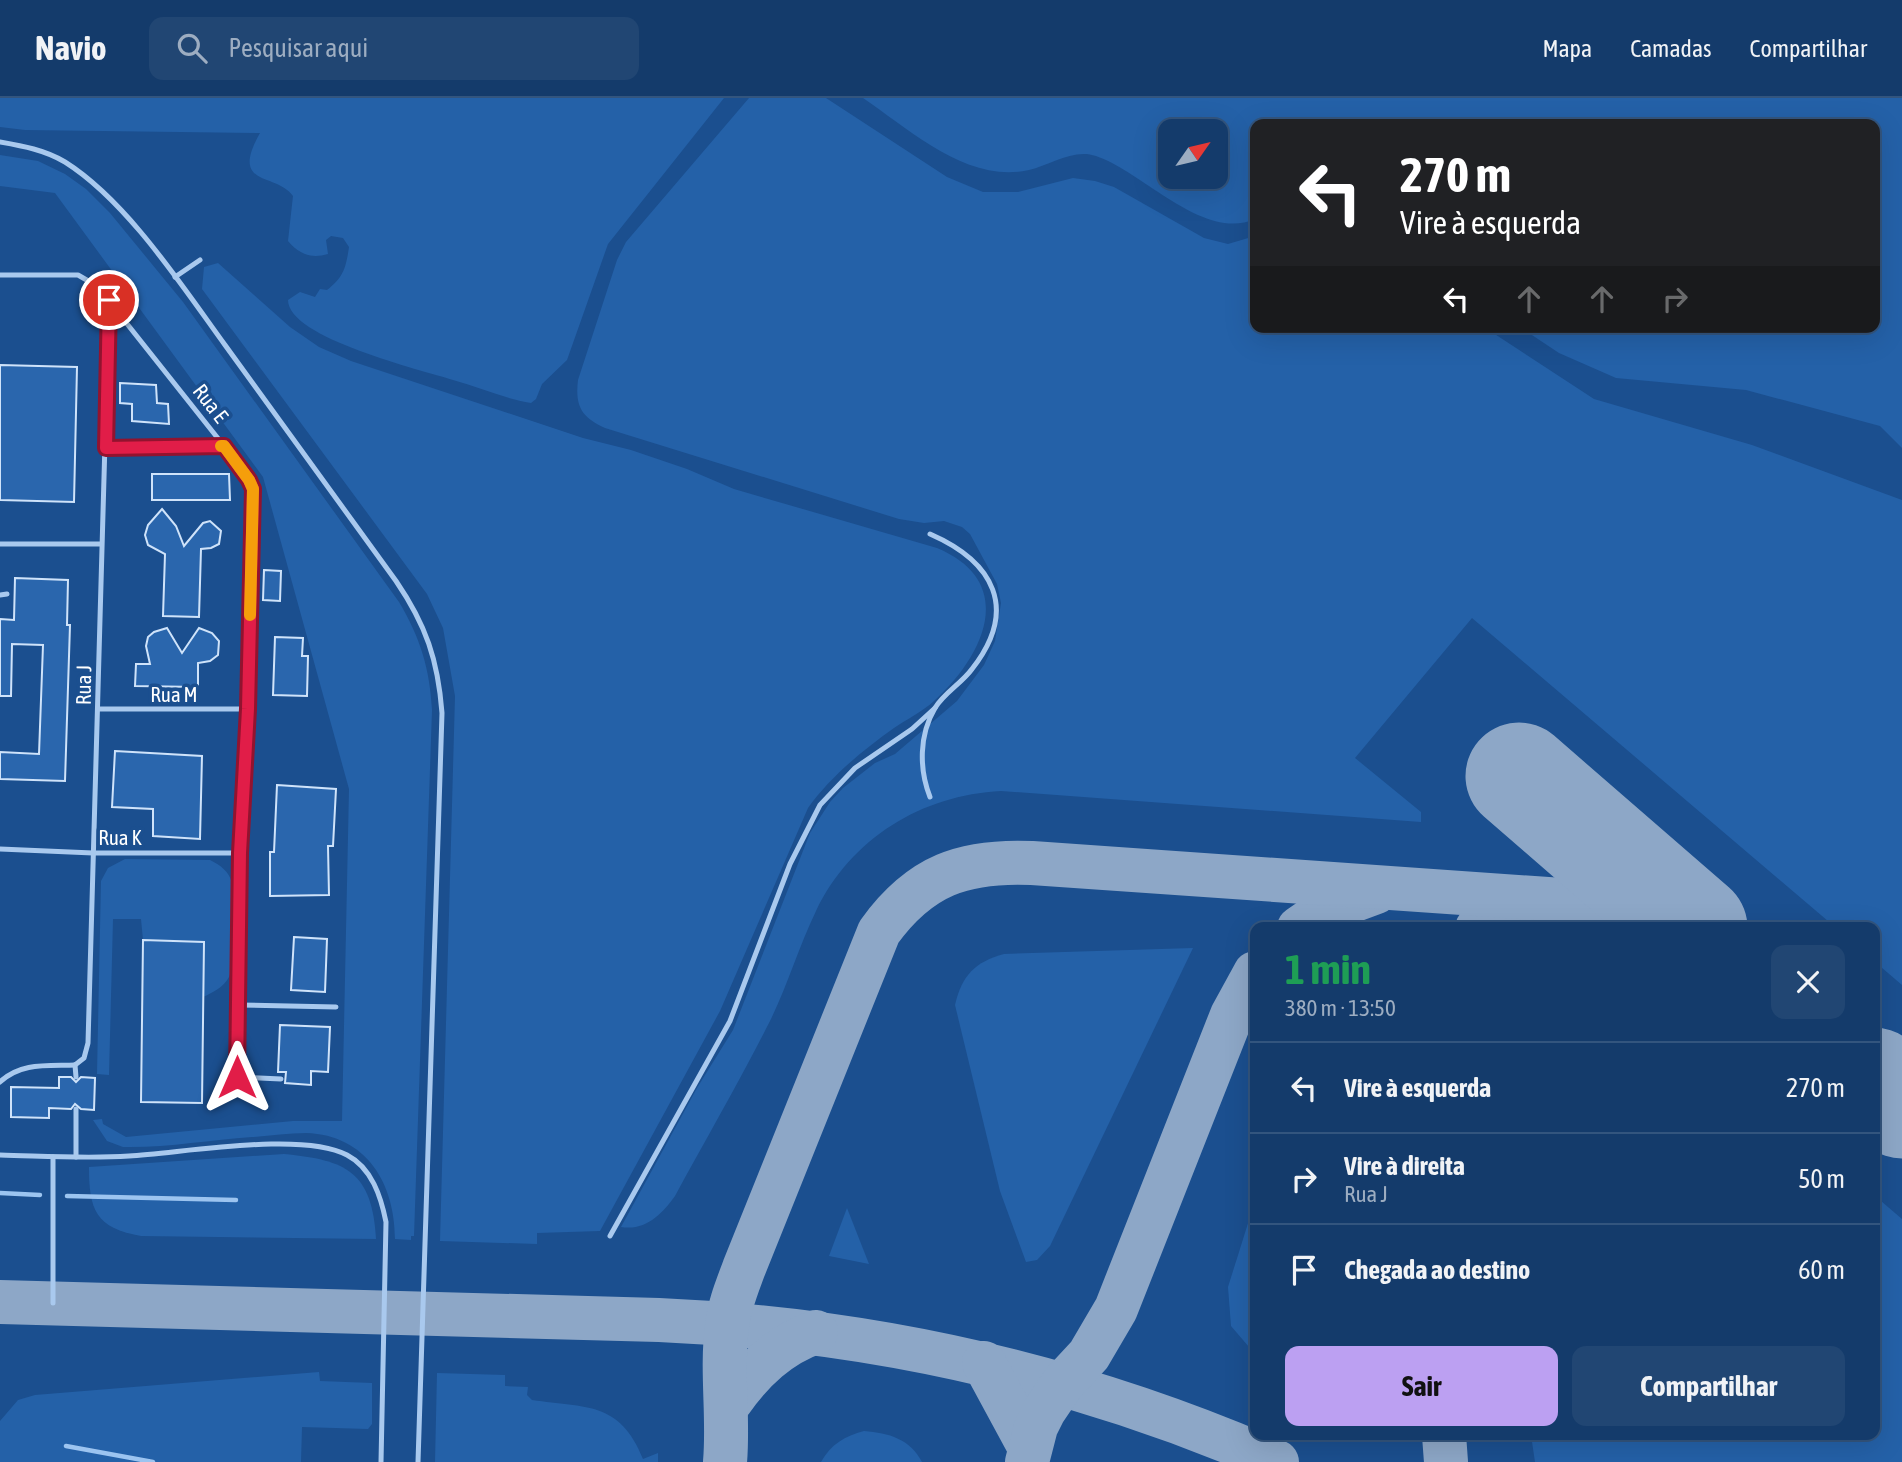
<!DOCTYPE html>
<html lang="pt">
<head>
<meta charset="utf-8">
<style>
	:root { --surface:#143b6b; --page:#214673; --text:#f1f3f6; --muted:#9dadc1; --line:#33557e; --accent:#bca0f2 }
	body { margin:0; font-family:"Asap Condensed",sans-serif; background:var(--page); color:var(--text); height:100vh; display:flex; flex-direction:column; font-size:26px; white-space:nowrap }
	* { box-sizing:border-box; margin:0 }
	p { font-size:23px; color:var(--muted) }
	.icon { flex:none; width:38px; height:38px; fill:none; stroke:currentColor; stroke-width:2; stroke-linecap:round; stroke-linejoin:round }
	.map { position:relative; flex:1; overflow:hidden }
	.drawer { position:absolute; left:1250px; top:824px; width:630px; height:518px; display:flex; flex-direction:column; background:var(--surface); border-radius:14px; box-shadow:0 7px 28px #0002,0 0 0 2px var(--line) }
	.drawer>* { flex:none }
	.guide { position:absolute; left:1250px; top:21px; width:630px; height:214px; border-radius:14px; box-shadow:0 7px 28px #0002,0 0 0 2px var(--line); background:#202124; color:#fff; overflow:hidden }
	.needle { width:46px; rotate:56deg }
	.tools { position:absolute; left:1158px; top:21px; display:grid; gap:14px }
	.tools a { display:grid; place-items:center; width:70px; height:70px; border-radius:14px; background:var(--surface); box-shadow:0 7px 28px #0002,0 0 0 2px var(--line); font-size:35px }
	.pin { position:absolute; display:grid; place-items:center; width:60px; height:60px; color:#fff; margin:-30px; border:4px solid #fff; border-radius:50%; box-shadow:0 2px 7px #0007 }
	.me { position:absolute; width:77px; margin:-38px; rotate:0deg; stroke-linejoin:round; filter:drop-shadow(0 0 5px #0008) }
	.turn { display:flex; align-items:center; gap:24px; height:147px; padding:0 35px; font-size:32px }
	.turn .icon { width:91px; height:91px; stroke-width:2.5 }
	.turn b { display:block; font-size:49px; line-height:60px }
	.lanes { display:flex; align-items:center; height:66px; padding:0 35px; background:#0003; justify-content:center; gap:35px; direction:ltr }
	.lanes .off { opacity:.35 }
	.round { display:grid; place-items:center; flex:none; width:74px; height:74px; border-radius:14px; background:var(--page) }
	.head { display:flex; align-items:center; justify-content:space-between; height:119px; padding:0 35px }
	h1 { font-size:42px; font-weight:700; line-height:52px; color:#1e9e55 }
	.button { display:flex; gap:14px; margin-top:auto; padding:14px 35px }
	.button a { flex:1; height:80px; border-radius:14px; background:var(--accent); color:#111; font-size:28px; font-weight:700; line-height:80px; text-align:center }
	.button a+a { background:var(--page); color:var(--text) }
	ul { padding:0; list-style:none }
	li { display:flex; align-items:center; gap:21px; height:91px; padding:0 35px; border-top:2px solid var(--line) }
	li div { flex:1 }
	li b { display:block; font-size:26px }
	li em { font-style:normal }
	header { display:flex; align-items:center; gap:42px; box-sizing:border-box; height:98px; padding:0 35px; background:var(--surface); border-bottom:2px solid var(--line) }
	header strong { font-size:33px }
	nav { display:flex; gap:38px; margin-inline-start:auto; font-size:24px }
	.search { width:490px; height:63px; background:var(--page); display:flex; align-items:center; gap:18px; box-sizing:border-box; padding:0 24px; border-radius:14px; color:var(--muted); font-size:26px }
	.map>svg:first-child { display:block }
	.green { fill:#2461a8; fill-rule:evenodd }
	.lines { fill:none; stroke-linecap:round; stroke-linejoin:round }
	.stream { stroke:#9cc4f0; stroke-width:4.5 }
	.taxiway { stroke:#8da7c7; stroke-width:44 }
	.runway { stroke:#8da7c7; stroke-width:107 }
	.building { fill:#2a66ad; stroke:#cfe3fa; stroke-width:2 }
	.lane { stroke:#a9c9ee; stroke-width:5 }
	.route-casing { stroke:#92132f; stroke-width:18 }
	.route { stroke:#e11d48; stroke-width:12 }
	.slow { stroke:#f59e0b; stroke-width:12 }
	.labels { text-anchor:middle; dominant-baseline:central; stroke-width:7; stroke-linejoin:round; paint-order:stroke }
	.street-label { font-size:21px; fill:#fff; stroke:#1b4f8f }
</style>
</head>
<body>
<header>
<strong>Navio</strong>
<div class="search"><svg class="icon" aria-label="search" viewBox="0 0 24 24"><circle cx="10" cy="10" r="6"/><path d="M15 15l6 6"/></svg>Pesquisar aqui</div>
<nav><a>Mapa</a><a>Camadas</a><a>Compartilhar</a></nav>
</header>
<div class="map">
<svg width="1902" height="1364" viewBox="0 0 1902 1364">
	<rect width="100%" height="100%" fill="#1b4f8f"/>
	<g class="green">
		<path d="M 0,0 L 724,0 L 608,146 L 567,262 L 542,286 L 536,301 L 531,305 C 505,301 479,289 453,282 C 422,272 288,240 288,202 L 300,194 L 315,199 L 320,191 L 327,192 C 344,179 346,169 349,149 L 343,140 L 331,138 L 326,142 L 328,156 C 311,161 299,156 288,143 L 293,98 C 276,74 229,90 260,35 L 25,32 L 0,29 Z"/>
		<path d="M 749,0 L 826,0 L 947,79 L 983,94 L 1018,94 L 1073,80 L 1095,83 L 1114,89 L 1204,140 L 1228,146 L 1255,138 L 1255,229 L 1484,229 L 1594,301 L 1752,347 L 1902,402 L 1902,887 L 1874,863 L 1874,830 L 1835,829 L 1472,520 L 1355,660 L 1421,714 L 1421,724 L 1001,693 C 922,697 851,740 816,813 C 799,848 788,886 771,921 C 741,981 707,1039 675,1098 C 662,1116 646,1133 621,1129 L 697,990 L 733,932 L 810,735 L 830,704 L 843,690 L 875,665 L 895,656 L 957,603 L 984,567 L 995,543 L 1001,505 L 997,486 L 970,436 L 962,429 L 944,423 L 924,425 L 899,421 L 605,330 C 581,319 575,308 578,282 L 617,162 L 626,144 Z"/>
		<path d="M 863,0 L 1902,0 L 1902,350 L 1880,328 L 1746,292 L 1616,280 L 1559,255 L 1520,229 L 1874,229 L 1874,26 L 1255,26 L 1255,121 C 1204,144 1143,74 1096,58 C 1074,50 1050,67 1029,72 C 968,86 910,32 863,0 ZM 1171,33 L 1216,33 L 1216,79 L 1171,79 Z"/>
		<path d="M 0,57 L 38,63 L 65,76 L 86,91 L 110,115 L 183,204 L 399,504 C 420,539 430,571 432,612 L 414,1138 L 411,1138 L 411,1142 L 395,1141 C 395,1086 367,1037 306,1035 C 288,1035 270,1038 252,1039 C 209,1042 165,1050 123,1049 L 107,1043 L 93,1022 L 102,1021 L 103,1026 L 126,1039 L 293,1023 L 342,1023 L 349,691 L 263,379 L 55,95 L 0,88 Z"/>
		<path d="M 218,165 L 290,229 L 319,249 L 351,263 L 583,340 L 631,352 L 687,371 L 734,391 L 937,450 C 1018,484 985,557 934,603 C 922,614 907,621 894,630 C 863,652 830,679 808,710 L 720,913 L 600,1133 L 537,1135 L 537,1146 L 440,1143 L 455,598 L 443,530 L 427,496 L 202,191 L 204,169 Z"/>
		<path d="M 125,761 L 210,762 C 220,767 229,773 232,785 C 235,797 234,870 229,879 C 224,889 212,895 203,899 L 204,844 L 143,842 L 141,821 L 113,821 L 109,977 L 97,976 L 101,783 L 108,770 Z"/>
		<path d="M 1193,850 L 1050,1148 L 1037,1162 L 1026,1164 L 1000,1093 L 955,907 C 962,877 975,864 1004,856 Z"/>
		<path d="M 284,1056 C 347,1062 372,1074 376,1141 L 141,1138 C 95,1130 89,1111 89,1069 Z"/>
		<polygon points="1874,1097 1902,1121 1902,1364 1535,1364 1531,1337 1874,1337"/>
		<polygon points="1255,1103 1255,1256 1231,1228 1228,1189"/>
		<polygon points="847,1110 869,1166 829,1158"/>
		<polygon points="319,1274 320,1283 372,1285 372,1326 368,1331 302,1329 301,1364 0,1364 0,1323 18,1302 35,1297"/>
		<path d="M 437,1275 L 505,1277 L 505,1288 L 528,1289 L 527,1297 L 532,1302 C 586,1310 620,1303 643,1361 L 658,1355 L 658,1364 L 435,1364 Z"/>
		<path d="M 864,1333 C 889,1335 910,1341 922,1364 L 821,1364 C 831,1346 845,1338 864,1333 Z"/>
	</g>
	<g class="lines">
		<g class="stream">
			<polyline points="0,1095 40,1097"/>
			<polyline points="67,1098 236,1102"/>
			<polyline points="66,1348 153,1364"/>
		</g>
		<g class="taxiway">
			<polyline points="1299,830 1322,814 1376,794"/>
			<polyline points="1477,830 1509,812 1536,805"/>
			<path d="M 0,1204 L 659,1222 C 874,1231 1080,1278 1277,1364"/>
			<polyline points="984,1265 1030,1350"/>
			<path d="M 731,1303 C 753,1272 779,1247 816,1234"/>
			<polyline points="1444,1337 1446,1364"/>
			<path d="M 725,1364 C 729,1319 721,1273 727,1228 C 729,1208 737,1189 744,1170 L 879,834 C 920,777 964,762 1032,765 L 1620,806 L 1657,815 L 1687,830"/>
			<polyline points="1027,1364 1036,1329 1044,1313 1063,1285 1089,1257 1116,1211 1232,917 1255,875"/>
		</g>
		<g class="runway">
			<polyline points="1519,678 1694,830"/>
			<polyline points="1874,983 1902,1007"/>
		</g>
	</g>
	<g class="building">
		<polygon points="0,267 77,269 74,404 0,402"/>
		<polygon points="120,285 156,287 157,305 168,306 169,326 132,323 132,306 120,305"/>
		<polygon points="152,376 229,376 230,402 152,402"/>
		<polygon points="162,411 176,428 184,448 203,425 210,423 221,433 219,446 211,450 201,451 199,519 163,518 165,456 148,447 145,437 148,427"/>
		<polygon points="264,472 281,473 280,503 263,502"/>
		<polygon points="15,480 68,482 67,527 70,527 65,683 0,681 0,654 39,656 43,547 12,546 11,598 0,598 0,521 14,522"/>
		<polygon points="167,530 182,555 199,530 212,535 219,543 218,557 210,563 198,565 198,589 135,588 136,566 150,566 146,548 148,539 154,534"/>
		<polygon points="275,539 303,540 302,558 308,558 307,598 273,597"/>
		<polygon points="115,653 202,658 200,741 153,738 153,711 112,709"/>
		<polygon points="277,687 336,691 333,748 328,748 329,797 270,798 270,754 274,754"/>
		<polygon points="294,839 327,841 325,894 291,892"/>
		<polygon points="143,842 204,844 202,1005 141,1004"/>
		<polygon points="280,927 330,929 328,974 311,973 311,987 285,985 286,974 278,974"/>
		<polygon points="59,979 71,979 76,984 81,979 95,980 94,1012 81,1011 75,1006 71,1011 49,1010 49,1020 11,1019 11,989 59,990"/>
	</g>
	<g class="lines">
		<g class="lane">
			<path d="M 0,44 C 23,48 45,52 65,64 C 127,103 182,188 225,247 C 282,326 339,405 396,483 C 426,527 438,562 442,615 L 418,1364"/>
			<polyline points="0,177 78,177 97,188 224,348 249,382 253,391 249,611 240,755 237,979 281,981"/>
			<polyline points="175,179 200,162"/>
			<polyline points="106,350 224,348"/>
			<polyline points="0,446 101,446"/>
			<polyline points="0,497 7,496"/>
			<polyline points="99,611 249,611"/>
			<path d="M 930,699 C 919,671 919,637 935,610 C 944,595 962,585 972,571 C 1019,511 994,464 930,436"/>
			<polyline points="0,751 93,755 240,755"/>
			<polyline points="238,907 336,909"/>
			<polyline points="75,967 84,960 88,945 109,203"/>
			<polyline points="75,967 76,979"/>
			<path d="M 0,984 C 21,964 48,968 75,967"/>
			<polyline points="76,1011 76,1059"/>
			<path d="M 0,1057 C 43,1058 86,1061 129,1058 C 183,1055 302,1033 347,1057 C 372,1070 381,1099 386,1124 L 381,1364"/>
			<polyline points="610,1138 730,923 790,766 820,707 855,670 912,631 935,610"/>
			<polyline points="53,1205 53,1059"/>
		</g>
	</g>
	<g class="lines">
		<defs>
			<polyline id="route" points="109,202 106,350 224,348 249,382 253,391 248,611 240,755 237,979"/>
		</defs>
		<use href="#route" class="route-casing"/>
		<use href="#route" class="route"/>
		<polyline class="slow" points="221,348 224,348 249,382 253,391 250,517"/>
	</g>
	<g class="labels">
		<g class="street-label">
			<text transform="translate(211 305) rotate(52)">Rua E</text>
			<text transform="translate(83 587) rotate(-89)">Rua J</text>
			<text x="174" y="596">Rua M</text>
			<text x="120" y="739">Rua K</text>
		</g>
	</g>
</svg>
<div class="tools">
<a><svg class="needle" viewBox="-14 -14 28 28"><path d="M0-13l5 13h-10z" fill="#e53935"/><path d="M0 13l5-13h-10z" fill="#9dadc1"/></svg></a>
</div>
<div class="pin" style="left:109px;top:202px;background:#d93025"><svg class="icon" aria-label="arrive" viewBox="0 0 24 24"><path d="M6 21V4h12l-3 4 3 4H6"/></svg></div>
<svg class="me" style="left:237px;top:979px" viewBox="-20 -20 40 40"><path d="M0-17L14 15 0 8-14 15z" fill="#e11d48" stroke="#fff" stroke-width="4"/></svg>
<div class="guide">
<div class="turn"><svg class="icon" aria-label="left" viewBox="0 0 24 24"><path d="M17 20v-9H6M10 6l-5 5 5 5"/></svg><div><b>270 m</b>Vire à esquerda</div></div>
<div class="lanes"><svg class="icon" aria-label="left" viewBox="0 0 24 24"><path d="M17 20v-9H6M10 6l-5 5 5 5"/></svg><svg class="icon off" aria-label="ahead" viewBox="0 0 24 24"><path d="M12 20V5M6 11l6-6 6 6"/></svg><svg class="icon off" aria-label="ahead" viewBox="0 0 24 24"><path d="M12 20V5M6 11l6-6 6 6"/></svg><svg class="icon off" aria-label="right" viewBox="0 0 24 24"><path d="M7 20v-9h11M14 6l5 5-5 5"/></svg></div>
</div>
<section class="drawer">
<div class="head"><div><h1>1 min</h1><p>380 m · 13:50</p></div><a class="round"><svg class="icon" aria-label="close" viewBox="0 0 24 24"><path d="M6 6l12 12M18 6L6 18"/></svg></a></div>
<ul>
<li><svg class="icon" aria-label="left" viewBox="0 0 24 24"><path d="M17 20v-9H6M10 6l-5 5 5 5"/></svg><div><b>Vire à esquerda</b></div><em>270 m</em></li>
<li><svg class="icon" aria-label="right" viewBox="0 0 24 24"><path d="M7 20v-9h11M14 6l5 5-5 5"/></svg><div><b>Vire à direita</b><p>Rua J</p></div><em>50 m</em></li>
<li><svg class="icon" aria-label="arrive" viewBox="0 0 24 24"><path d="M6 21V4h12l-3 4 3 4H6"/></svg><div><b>Chegada ao destino</b></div><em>60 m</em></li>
</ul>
<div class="button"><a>Sair</a><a>Compartilhar</a></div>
</section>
</div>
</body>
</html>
